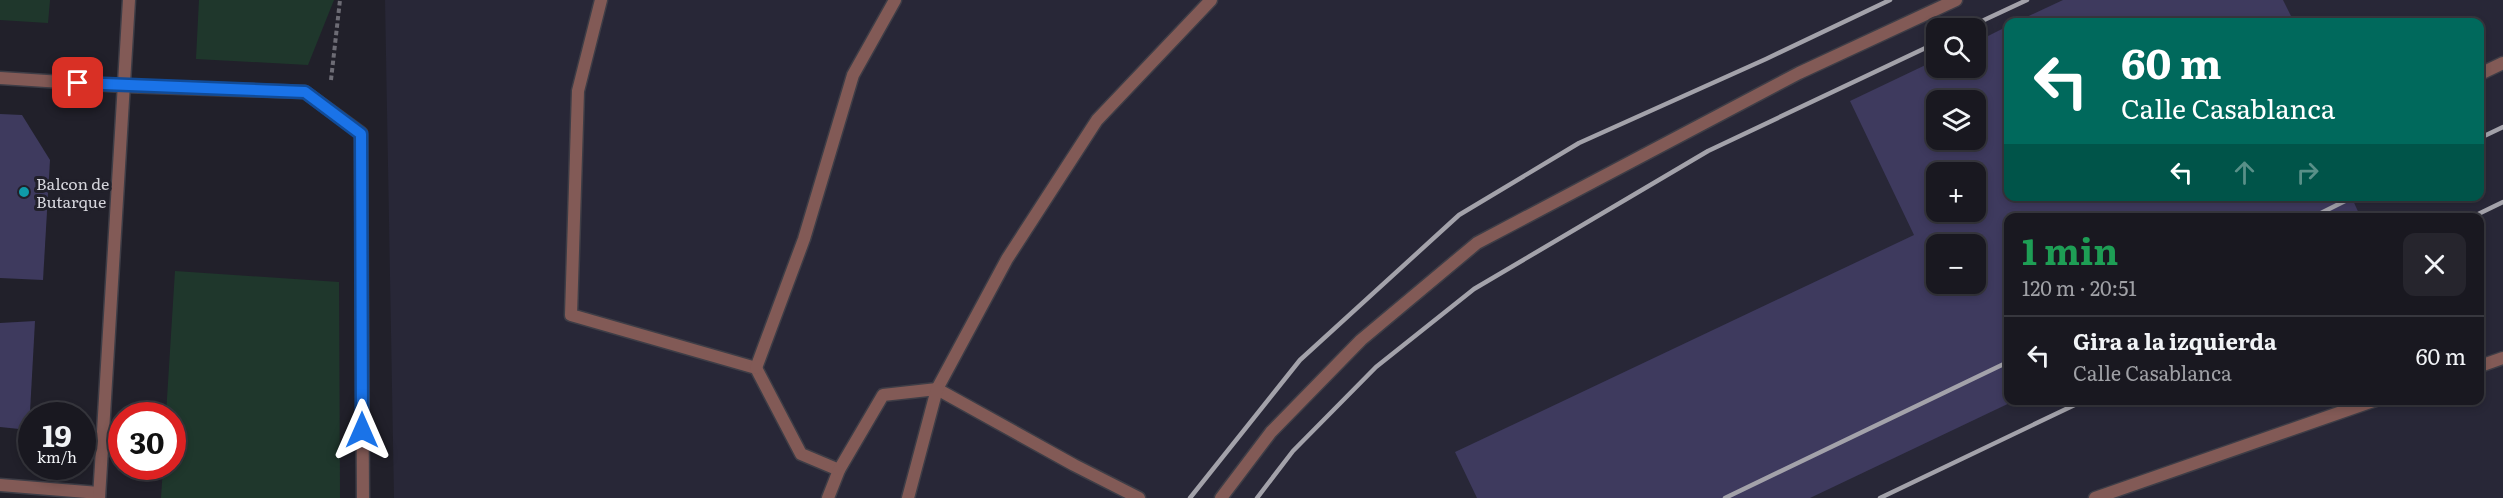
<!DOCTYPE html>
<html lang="es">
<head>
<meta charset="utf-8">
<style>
	:root { --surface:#191820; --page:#26252d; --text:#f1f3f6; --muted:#9fa0a5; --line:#37373e }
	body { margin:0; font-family:Literata,serif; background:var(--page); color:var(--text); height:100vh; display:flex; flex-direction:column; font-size:22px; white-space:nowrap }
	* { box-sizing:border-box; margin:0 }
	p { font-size:20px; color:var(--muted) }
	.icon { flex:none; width:33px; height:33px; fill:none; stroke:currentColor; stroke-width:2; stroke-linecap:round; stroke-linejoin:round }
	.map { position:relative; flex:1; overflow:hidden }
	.details { position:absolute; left:2004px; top:213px; width:480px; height:192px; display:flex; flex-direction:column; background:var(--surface); border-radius:12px; box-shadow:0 3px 9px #0003,0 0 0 2px var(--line) }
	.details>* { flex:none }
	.top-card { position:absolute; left:2004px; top:18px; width:480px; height:183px; border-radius:12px; box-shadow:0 3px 9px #0003,0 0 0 2px var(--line); background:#00695c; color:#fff; overflow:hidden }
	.fabs { position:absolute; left:1926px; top:18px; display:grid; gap:12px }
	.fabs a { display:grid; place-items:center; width:60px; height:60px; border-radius:12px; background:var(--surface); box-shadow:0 3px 9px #0003,0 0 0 2px var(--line); font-size:30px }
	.speed { position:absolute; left:18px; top:402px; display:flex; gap:12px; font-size:30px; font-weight:700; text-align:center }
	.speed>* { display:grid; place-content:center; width:78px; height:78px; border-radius:50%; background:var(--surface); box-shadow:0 3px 9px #0003,0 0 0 2px var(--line); line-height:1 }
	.speed small { font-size:15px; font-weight:400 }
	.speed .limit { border:9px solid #d22; background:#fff; color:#111 }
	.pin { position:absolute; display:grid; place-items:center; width:51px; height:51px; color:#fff; margin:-26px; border-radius:12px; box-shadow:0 3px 9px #0006 }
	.me { position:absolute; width:66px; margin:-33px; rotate:0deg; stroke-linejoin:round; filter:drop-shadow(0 0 4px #0008) }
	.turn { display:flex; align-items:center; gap:21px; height:126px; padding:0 18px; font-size:27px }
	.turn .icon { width:78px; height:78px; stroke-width:2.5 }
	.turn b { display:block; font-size:42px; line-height:51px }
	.lanes { display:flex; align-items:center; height:57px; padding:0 18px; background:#0003; justify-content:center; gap:30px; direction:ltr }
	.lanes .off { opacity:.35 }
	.round { display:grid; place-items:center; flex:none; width:63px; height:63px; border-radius:12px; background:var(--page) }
	.summary { display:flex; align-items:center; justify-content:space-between; height:102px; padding:0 18px }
	h1 { font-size:36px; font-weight:700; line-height:45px; color:#1e9e55 }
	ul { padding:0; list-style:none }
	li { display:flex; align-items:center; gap:18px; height:78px; padding:0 18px; border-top:2px solid var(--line) }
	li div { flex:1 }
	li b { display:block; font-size:22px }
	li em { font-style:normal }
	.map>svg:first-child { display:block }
	.built { fill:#282737; fill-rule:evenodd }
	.green { fill:#1f372c }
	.building { fill:#3e3a5e; fill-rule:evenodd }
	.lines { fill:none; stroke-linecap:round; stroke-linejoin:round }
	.service-casing { stroke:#3e3d46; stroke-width:15 }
	.minor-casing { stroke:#3e3d46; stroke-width:15 }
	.path { stroke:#6d6c75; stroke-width:4; stroke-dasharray:4.5 3; stroke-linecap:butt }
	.service { stroke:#825a56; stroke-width:12 }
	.minor { stroke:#825a56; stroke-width:12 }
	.rail { stroke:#a3a2aa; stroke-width:4.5 }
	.route-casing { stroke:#114b97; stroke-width:15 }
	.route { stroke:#1a73e8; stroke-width:10 }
	.culture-dot { fill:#0f9aa8; stroke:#21202a; stroke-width:2 }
	.labels { text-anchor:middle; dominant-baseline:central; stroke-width:6; stroke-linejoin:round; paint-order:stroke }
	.poi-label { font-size:16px; fill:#d5d5dc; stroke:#21202a; text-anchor:start }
</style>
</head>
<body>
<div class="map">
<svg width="2503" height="498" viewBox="0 0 2503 498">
	<rect width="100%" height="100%" fill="#21202a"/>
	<path class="built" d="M 385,0 L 2503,0 L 2503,498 L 394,498 ZM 2008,22 L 2480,22 L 2480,196 L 2008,196 ZM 1936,28 L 1976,28 L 1976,68 L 1936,68 ZM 1936,100 L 1976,100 L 1976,140 L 1936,140 ZM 1936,172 L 1976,172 L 1976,212 L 1936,212 ZM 2008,218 L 2480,218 L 2480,400 L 2008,400 ZM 1936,244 L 1976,244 L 1976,284 L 1936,284 Z"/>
	<g class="green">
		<polygon points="0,0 50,0 48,23 0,20"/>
		<polygon points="199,0 334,0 308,65 196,59"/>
		<polygon points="175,271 339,282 340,498 161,498 163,467 172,466 172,416 166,415"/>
	</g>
	<g class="building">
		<polygon points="2063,0 2283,0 2294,22 2016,22"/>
		<path d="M 2008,26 L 2008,196 L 2351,196 L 2361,218 L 2008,218 L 2008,400 L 2016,400 L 1810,498 L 1477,498 L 1455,452 L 1914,235 L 1850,101 L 1936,60 L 1936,68 L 1976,68 L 1976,42 ZM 1936,100 L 1976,100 L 1976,140 L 1936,140 ZM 1936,172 L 1976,172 L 1976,212 L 1936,212 ZM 1936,244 L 1976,244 L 1976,284 L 1936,284 Z"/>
		<polygon points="0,114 22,115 50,160 43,280 0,278"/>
		<polygon points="35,321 29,430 0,427 0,323"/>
	</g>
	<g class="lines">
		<defs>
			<g id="service">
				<polyline points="601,0 578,91 571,315 756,368 801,454 839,470"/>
				<polyline points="2480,74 2503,63"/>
				<polyline points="2480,366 2503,358"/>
				<polyline points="756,368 804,239 853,75 895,0"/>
				<polyline points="828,498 839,470 883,395 937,389 1074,465 1139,498"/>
				<polyline points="908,498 937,389 1007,259 1097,120 1211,0"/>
				<polyline points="1221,498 1271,432 1361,340 1477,243 1799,73 1956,0"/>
				<polyline points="2095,498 2376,400"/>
			</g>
			<g id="minor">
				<polyline points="0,78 124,86 305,92 361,133 363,498"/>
				<polyline points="0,485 99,493"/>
				<polyline points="99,498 129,0"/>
			</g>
		</defs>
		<use href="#service" class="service-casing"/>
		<use href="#minor" class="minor-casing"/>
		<polyline class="path" points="331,80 340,0"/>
		<use href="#service" class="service"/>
		<use href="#minor" class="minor"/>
		<g class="rail">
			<polyline points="1967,28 2027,0"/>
			<polyline points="2480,138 2503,127"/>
			<polyline points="2311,218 2355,196"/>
			<polyline points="2470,218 2503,202"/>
			<polyline points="1190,498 1300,360 1459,215 1579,143 1766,59 1890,0"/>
			<polyline points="1257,498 1293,451 1376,367 1474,289 1708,151 1936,43"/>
			<polyline points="1725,498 2008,362"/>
			<polyline points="1880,498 2085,400"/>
		</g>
	</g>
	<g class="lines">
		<defs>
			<polyline id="route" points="78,83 305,92 361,134 362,430"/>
		</defs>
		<use href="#route" class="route-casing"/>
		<use href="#route" class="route"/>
	</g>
	<circle class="culture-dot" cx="24" cy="192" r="6"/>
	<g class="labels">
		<g class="poi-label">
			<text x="36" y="183">Balcon de<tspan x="36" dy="18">Butarque</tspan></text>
		</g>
	</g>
</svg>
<div class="fabs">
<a><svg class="icon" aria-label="search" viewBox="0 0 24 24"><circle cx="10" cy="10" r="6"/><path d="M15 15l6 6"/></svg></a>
<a><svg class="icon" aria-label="layers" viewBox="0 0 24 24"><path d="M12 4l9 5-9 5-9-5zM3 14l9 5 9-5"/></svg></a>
<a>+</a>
<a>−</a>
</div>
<div class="speed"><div>19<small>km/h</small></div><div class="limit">30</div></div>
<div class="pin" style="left:78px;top:83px;background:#d93025"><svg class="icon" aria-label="arrive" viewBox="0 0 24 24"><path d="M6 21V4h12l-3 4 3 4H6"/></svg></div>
<svg class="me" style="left:362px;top:430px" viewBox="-20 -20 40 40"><path d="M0-17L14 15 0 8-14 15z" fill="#1a73e8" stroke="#fff" stroke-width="4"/></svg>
<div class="top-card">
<div class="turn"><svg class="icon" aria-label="left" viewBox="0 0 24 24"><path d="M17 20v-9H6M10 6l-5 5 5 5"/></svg><div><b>60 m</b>Calle Casablanca</div></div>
<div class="lanes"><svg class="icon" aria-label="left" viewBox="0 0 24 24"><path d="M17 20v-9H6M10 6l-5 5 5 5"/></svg><svg class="icon off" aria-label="ahead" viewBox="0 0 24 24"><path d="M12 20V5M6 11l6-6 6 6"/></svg><svg class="icon off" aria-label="right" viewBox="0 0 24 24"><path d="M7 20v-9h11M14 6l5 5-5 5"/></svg></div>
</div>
<section class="details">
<div class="summary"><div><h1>1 min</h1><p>120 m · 20:51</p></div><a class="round"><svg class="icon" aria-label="close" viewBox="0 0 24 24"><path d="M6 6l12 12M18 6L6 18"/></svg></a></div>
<ul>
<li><svg class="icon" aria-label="left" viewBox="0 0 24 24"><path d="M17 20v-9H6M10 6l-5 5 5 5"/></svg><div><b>Gira a la izquierda</b><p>Calle Casablanca</p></div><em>60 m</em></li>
</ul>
</section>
</div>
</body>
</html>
